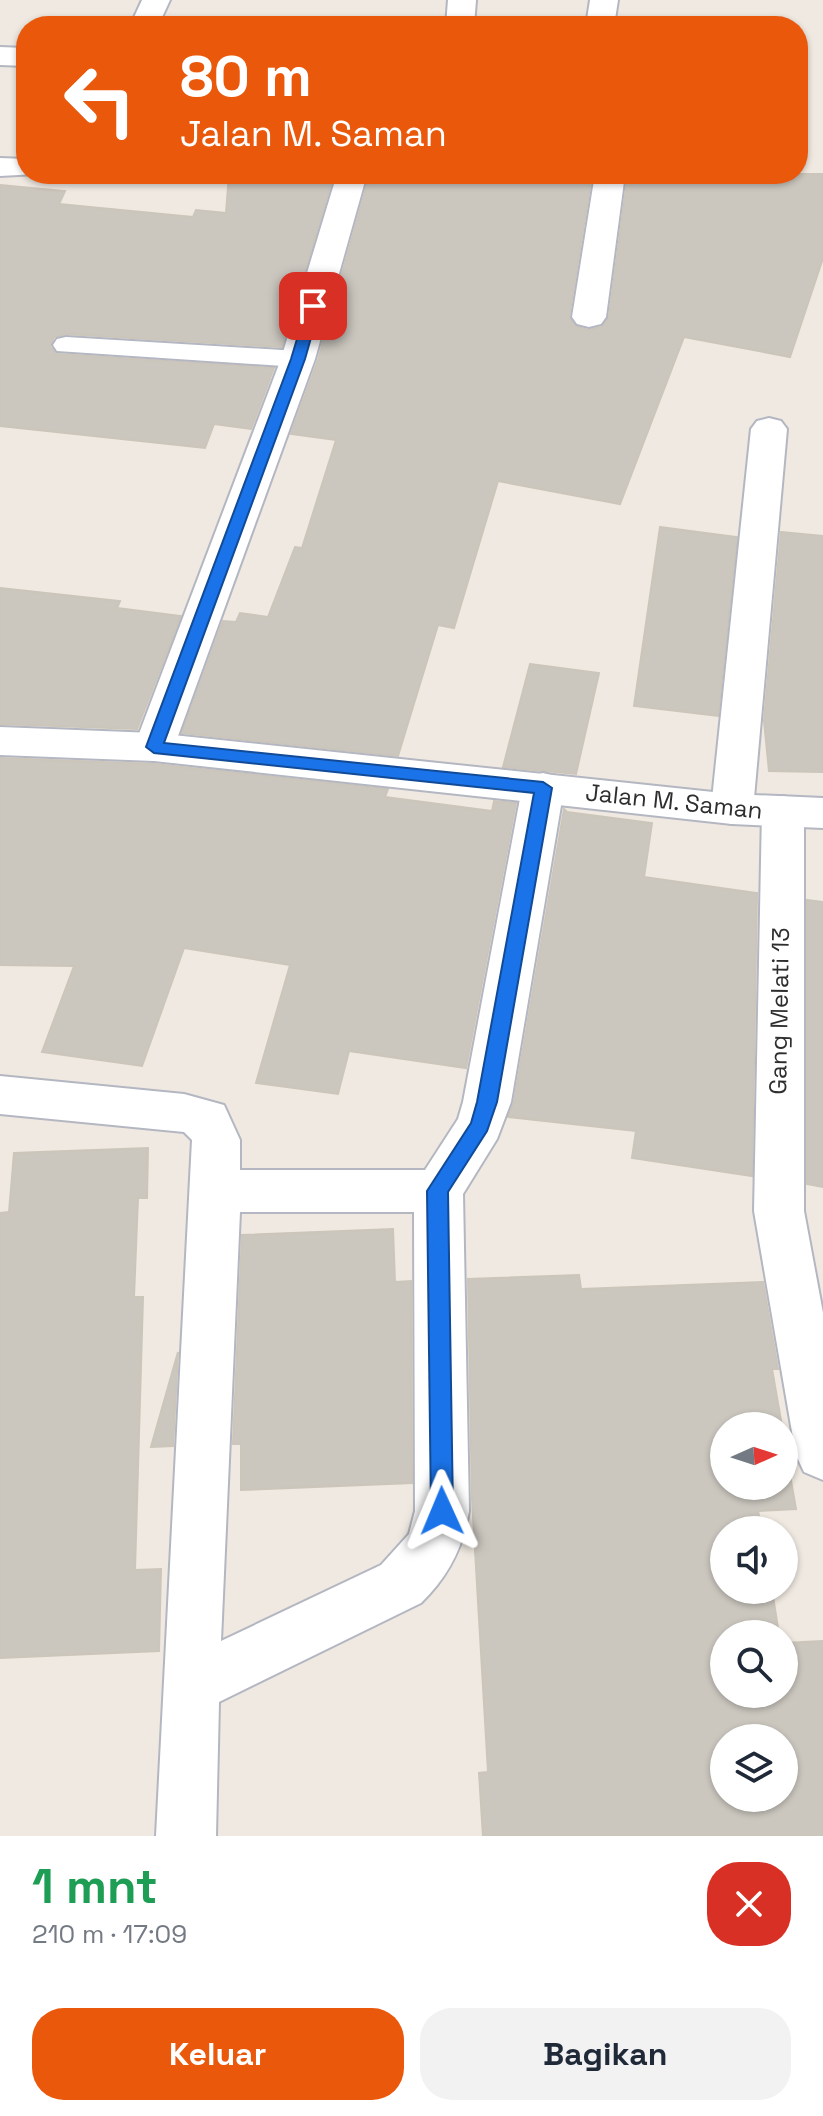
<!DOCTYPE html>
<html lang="id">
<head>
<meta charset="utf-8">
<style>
	:root { --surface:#fff; --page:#f2f2f3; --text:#1f2937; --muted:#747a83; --accent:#ea580c }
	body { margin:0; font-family:"Space Grotesk",sans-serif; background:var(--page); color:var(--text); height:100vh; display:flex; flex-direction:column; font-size:30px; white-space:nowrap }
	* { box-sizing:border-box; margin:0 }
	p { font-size:26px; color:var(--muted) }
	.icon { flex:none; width:44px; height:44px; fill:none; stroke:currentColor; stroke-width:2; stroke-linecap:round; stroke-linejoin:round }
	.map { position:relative; height:1836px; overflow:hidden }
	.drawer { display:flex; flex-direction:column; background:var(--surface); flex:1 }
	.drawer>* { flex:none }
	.guide { position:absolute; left:16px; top:16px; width:792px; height:168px; border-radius:32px; box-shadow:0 2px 6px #0004; background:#ea580c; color:#fff; overflow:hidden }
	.needle { width:52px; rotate:87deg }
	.buttons { position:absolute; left:710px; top:1412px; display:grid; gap:16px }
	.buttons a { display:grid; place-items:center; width:88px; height:88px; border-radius:50%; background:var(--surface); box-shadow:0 2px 6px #0004; font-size:40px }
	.pin { position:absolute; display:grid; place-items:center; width:68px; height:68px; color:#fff; margin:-34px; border-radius:16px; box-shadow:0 4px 12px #0006 }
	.me { position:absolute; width:88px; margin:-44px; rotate:359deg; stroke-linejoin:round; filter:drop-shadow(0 0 6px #0008) }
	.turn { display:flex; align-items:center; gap:28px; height:168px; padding:0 32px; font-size:36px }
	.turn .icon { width:104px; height:104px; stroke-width:2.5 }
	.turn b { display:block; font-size:56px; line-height:68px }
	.round { display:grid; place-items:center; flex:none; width:84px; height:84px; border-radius:32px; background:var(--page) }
	.summary { display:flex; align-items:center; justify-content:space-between; height:136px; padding:0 32px }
	h1 { font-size:48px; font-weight:700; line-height:60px; color:#1e9e55 }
	.cta { display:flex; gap:16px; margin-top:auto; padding:16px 32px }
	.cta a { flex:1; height:92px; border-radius:32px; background:var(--accent); color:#fff; font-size:32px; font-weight:700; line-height:92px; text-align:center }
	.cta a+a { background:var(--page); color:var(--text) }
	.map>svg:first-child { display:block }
	.building { fill:#cbc7bf; stroke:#cbc5ba; stroke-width:2; fill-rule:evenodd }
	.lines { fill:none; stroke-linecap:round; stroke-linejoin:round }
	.service-casing { stroke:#b4b7c1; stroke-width:4 }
	.minor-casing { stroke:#b4b7c1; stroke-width:4 }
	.tertiary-casing { stroke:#b4b7c1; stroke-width:4 }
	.service { fill:#fff; fill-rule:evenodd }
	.minor { fill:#fff; fill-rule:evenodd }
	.tertiary { fill:#fff; fill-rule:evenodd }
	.route { fill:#1a73e8; stroke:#114b97; stroke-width:2 }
	.labels { text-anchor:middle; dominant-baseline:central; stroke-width:6; stroke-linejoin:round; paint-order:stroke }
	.street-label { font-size:24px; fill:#2e2e2e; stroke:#fff }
</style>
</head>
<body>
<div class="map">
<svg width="823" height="1836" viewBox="0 0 823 1836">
	<rect width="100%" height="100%" fill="#efe9e1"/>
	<g class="building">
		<polygon points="229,174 334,174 282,347 66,334 54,337 50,347 57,354 274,368 251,429 214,424 205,448 0,426 0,185 65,191 59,204 193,217 196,210 226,213"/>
		<polygon points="370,174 592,174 569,317 575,326 588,330 602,327 609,317 628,174 823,174 823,258 790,357 684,337 620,504 498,481 454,628 438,625 398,756 182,733 223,621 236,622 240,613 268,617 295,547 302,548 336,440 291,434 318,360"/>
		<polygon points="660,527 737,537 718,716 634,706"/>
		<polygon points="781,532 823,536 823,772 769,771 764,721"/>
		<polygon points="0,588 120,601 117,608 181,616 137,729 0,724"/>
		<polygon points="530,664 599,673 576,774 503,767"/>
		<polygon points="0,758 154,764 388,789 385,797 492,811 494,801 516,803 466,1068 349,1051 338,1094 256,1083 290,965 184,948 142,1066 42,1052 74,966 0,965"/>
		<polygon points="564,809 567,812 652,823 644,877 757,893 752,1176 632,1158 636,1131 508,1117 514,1102"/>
		<polygon points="807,900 823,902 823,1187 807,1184"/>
		<polygon points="148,1148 147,1198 138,1198 134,1297 143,1297 135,1570 161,1569 159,1651 0,1658 0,1213 9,1212 14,1153"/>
		<polygon points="393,1229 395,1282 411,1281 412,1483 241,1490 241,1444 233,1444 242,1235"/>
		<path d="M 579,1275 L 581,1289 L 763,1282 L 778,1369 L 772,1369 L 782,1426 L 724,1426 L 724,1486 L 784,1486 L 784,1440 L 796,1509 L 758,1511 L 762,1530 L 724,1530 L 724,1590 L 772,1590 L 779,1634 L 724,1634 L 724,1694 L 784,1694 L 784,1643 L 823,1641 L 823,1836 L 483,1836 L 479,1773 L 488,1772 L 472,1499 L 468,1279 ZM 724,1738 L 784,1738 L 784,1798 L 724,1798 Z"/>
		<polygon points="178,1352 173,1446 151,1447"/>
	</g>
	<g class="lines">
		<defs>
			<polygon id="service" points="66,337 298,351 311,359 298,367 57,351 53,345 57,339"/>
			<g id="minor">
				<polygon points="142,0 170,0 158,26 130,26"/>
				<polygon points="448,0 476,0 474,26 446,26"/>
				<polygon points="590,0 618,0 614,26 586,26"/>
				<polygon points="0,47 26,48 26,66 0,65"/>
				<polygon points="0,158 26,159 26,174 37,174 0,176"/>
				<polygon points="337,174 367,174 315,359 174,747 168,757 154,761 140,757 134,747 281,359"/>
				<polygon points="595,174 625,174 606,317 601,324 589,327 577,324 572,317"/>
				<polygon points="769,418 781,421 787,429 753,809 747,820 732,824 717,820 711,809 751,429 757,421"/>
				<path d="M 543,773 L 558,777 L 564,788 L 511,1102 L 497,1139 L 463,1194 L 469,1511 C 463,1548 448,1577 421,1603 L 219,1702 L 216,1836 L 156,1836 L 192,1140 L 184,1132 L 0,1114 L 0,1076 L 184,1094 L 224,1105 L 240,1140 L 240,1170 L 425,1170 L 458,1119 L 463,1102 L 522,788 L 528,777 ZM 240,1212 L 414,1212 L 415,1511 L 409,1534 L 381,1565 L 221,1641 Z"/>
				<polygon points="783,796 798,800 804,811 804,1211 823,1313 823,1480 804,1472 796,1455 754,1211 762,811 768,800"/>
			</g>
			<polygon id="tertiary" points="0,727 154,733 732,794 823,798 823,828 732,824 154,761 0,755"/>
		</defs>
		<use href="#service" class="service-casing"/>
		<use href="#minor" class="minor-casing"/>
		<use href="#tertiary" class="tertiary-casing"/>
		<use href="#service" class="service"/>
		<use href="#minor" class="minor"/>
		<use href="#tertiary" class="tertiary"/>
	</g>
	<polygon class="route" points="313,302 320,306 305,359 164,743 543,782 552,788 497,1102 487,1131 448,1192 453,1511 450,1519 442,1522 434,1519 431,1511 427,1191 471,1123 477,1102 534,793 154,753 146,747 291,359 307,306"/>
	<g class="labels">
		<g class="street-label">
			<text transform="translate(674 801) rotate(6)">Jalan M. Saman</text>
			<text transform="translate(779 1011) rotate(-89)">Gang Melati 13</text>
		</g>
	</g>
</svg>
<div class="buttons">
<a><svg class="needle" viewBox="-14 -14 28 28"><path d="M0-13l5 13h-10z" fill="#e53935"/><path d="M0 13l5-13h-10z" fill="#747a83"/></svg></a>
<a><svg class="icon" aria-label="sound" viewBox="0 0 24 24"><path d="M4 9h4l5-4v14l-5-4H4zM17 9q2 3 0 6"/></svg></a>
<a><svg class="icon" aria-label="search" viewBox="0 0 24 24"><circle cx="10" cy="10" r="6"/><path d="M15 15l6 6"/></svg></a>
<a><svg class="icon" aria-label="layers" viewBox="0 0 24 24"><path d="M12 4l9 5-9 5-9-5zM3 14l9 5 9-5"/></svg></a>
</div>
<div class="pin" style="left:313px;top:306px;background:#d93025"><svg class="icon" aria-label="arrive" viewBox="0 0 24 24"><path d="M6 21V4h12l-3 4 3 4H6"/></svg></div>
<svg class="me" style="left:442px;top:1511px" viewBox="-20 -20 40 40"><path d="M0-17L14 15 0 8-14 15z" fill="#1a73e8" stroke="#fff" stroke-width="4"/></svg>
<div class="guide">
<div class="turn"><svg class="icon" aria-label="left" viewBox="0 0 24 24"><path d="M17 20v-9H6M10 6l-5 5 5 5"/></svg><div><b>80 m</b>Jalan M. Saman</div></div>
</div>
</div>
<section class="drawer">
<div class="summary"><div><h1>1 mnt</h1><p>210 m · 17:09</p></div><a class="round" style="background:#d93025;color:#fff"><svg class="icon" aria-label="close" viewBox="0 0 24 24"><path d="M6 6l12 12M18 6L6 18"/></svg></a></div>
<div class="cta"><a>Keluar</a><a>Bagikan</a></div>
</section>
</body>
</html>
